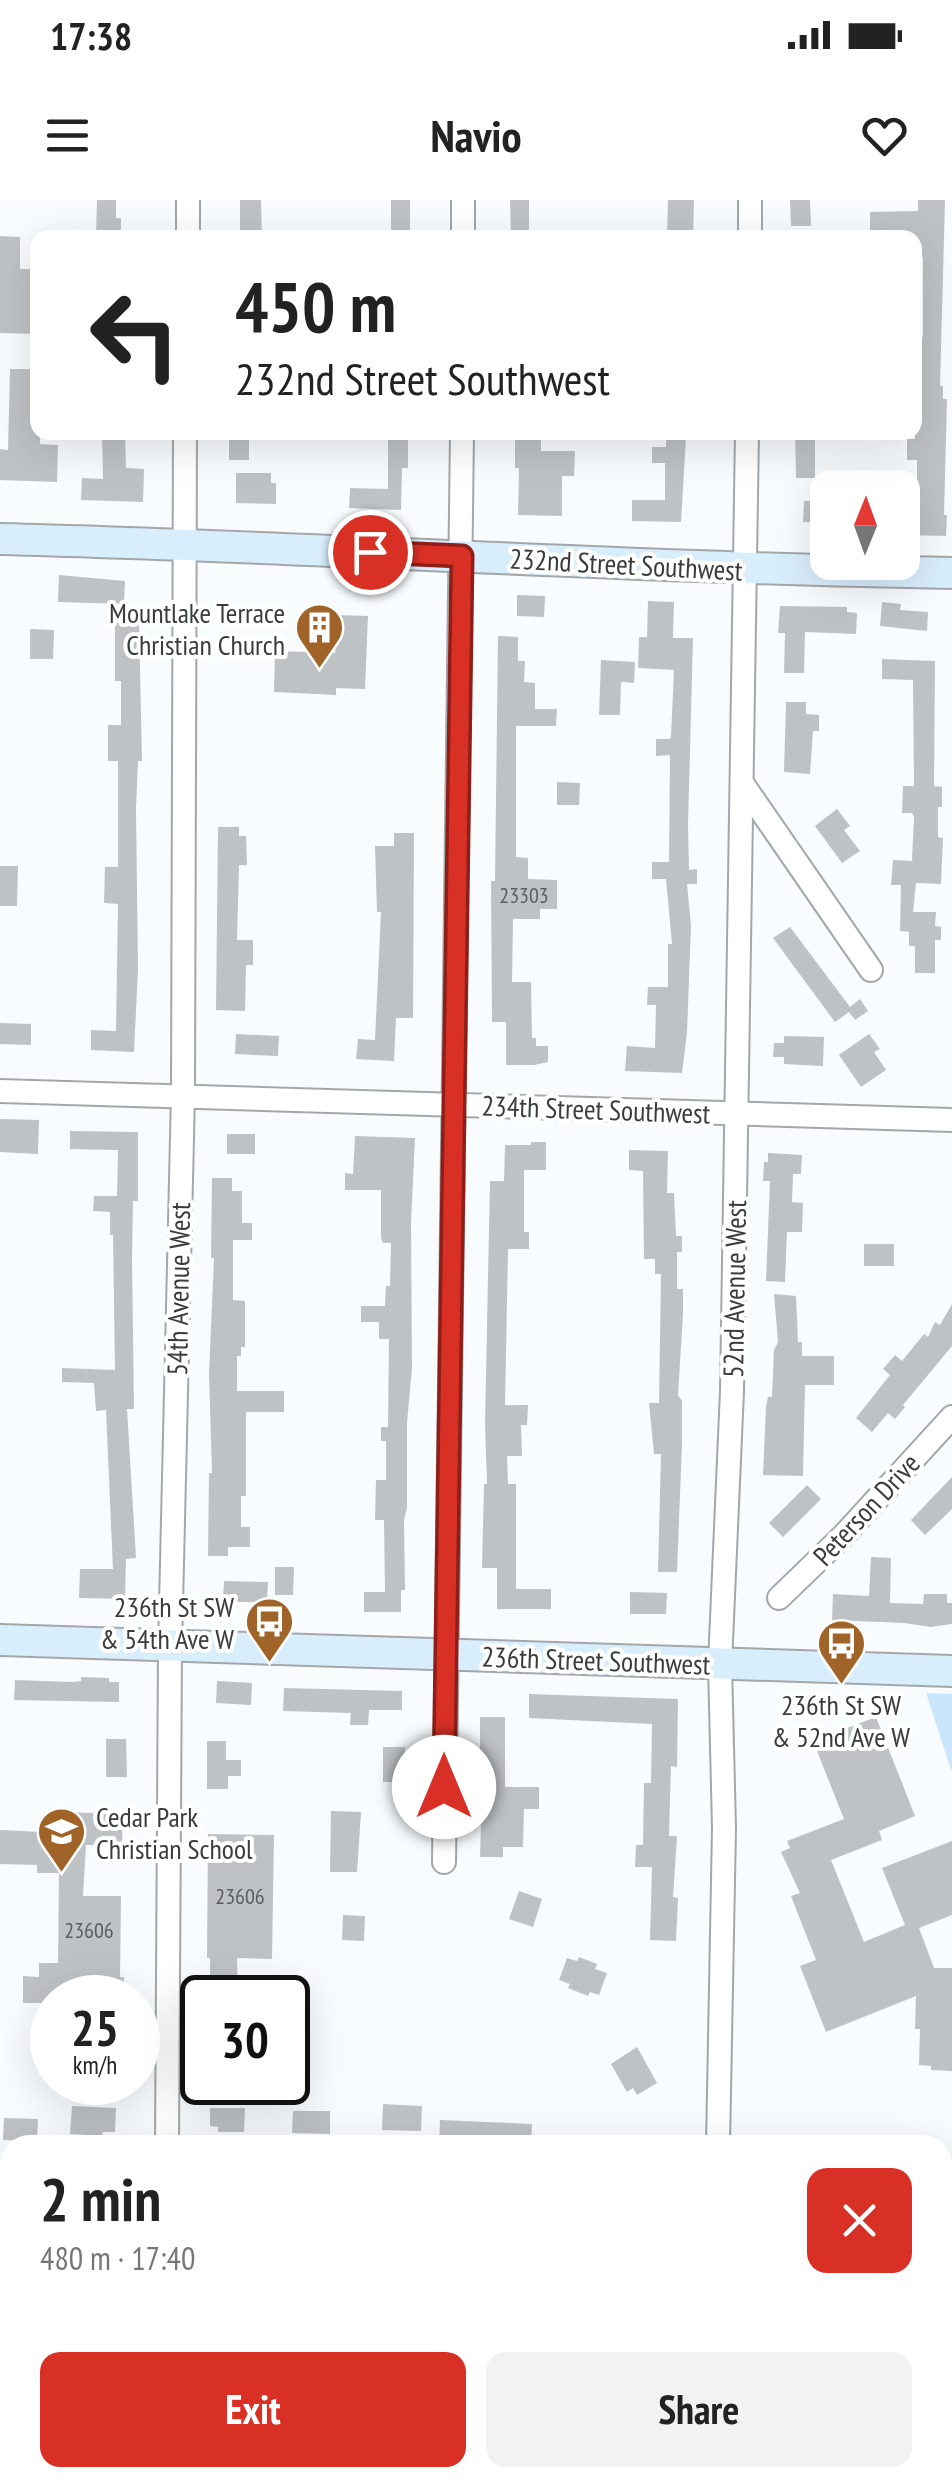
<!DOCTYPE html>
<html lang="en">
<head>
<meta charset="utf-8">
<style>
	:root { --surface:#fff; --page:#f2f2f2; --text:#222; --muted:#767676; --accent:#d93025 }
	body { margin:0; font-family:"PT Sans Narrow",sans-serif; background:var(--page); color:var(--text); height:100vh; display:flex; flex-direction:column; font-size:38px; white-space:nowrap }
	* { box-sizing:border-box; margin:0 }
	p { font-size:32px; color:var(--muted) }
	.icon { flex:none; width:55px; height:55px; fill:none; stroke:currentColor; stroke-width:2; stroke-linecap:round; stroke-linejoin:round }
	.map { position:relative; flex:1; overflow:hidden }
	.drawer { position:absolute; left:0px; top:1935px; width:952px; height:352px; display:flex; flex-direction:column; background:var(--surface); border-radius:30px 30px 0 0; box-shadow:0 10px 40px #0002 }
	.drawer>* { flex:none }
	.banner { position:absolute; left:30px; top:30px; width:892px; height:210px; border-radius:20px; box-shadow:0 10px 40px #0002; background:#fff; color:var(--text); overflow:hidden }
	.needle { width:65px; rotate:1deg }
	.fabs { position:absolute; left:810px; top:270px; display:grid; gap:20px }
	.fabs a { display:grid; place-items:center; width:110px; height:110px; border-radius:20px; background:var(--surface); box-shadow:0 10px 40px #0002; font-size:50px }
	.speed { position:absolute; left:30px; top:1775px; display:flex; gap:20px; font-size:50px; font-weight:700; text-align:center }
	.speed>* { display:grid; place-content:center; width:130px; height:130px; border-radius:50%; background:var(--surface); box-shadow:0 10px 40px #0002; line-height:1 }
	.speed small { font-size:25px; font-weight:400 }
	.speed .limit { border:5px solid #111; border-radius:15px; background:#fff; color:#111 }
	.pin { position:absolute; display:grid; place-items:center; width:85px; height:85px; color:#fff; margin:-42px; border:5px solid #fff; border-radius:50%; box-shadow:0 2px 10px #0007 }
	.me { position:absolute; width:110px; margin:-55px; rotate:0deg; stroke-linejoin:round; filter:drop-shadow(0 0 8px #0008) }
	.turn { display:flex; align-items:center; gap:35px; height:210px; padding:0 40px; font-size:45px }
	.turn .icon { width:130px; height:130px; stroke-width:2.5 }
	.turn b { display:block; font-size:70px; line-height:85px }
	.round { display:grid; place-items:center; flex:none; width:105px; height:105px; border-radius:20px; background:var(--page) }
	.headline { display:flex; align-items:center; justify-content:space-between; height:170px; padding:0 40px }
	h1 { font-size:60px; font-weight:700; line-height:75px }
	.button { display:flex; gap:20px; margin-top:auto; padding:20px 40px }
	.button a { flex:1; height:115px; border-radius:20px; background:var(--accent); color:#fff; font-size:40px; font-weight:700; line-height:115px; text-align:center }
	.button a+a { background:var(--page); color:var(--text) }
	.status { display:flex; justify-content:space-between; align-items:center; height:70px; padding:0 50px; background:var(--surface); direction:ltr }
	.status svg { height:28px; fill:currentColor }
	header { display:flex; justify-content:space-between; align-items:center; height:130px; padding:0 40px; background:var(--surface); font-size:45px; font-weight:700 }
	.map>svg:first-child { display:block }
	.green { fill:#cae6fc }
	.building { fill:#bfc2c5 }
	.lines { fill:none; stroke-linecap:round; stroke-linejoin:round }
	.street-casing { stroke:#a4a7a9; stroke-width:26 }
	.secondary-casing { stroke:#a4a7a9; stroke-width:34 }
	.street { stroke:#fff; stroke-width:22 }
	.secondary { stroke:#d9eefd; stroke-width:30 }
	.route-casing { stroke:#8d1f18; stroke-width:25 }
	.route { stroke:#d93025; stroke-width:18 }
	.labels { text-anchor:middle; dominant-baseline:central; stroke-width:8; stroke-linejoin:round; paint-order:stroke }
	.number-label { font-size:22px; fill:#5b5d5e }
	.street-label { font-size:28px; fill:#3a3b3c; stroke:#fff }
	.poi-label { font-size:28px; fill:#3a3b3c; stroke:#fff; text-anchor:end }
</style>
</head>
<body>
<div class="status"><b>17:38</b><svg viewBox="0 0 49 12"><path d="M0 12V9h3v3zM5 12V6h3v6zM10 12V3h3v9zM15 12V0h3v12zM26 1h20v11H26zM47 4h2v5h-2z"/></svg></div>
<header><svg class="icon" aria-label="menu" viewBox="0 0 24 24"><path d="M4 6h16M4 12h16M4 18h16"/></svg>Navio<svg class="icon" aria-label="heart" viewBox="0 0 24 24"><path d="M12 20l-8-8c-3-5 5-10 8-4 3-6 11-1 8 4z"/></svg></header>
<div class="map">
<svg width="952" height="2287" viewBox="0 0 952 2287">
	<rect width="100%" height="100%" fill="#f8fcfe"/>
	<polygon class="green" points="926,1493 952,1494 952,1570 950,1567"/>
	<g class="building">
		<polygon points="97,0 116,0 116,18 121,18 121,32 117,32 117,38 96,38"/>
		<polygon points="240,0 261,0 262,38 240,38"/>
		<rect x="391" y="0" width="19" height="38"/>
		<polygon points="510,0 529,0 529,38 511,38"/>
		<polygon points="668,0 694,0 693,38 667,38"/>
		<polygon points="790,0 810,0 811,26 791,26"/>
		<polygon points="918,0 945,0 940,186 943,186 943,199 947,199 944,315 947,315 946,336 905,335 905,315 915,315 917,292 917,260 907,260 907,239 915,239 915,185 918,185 919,156 915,156 915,138 923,137 923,57 915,56 915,38 870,38 870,12 918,11"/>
		<polygon points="0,36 20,37 20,69 38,69 38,134 0,133"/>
		<polygon points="10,169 38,169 38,232 40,232 40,244 58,245 57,282 0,280 0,249 8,250"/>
		<polygon points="102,232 125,232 126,268 144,269 143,302 81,300 82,278 103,279"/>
		<rect x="229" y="232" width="20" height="28"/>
		<polygon points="388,232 408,232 408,268 402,268 401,310 349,308 350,288 388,289"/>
		<polygon points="515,232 541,232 541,251 575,251 574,276 562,276 562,316 518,315 519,268 515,268"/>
		<polygon points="795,232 815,232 815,278 796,278"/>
		<polygon points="666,238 686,238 681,322 632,321 632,300 665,300 665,263 652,263 652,247 666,247"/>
		<polygon points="236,273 271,273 271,283 276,283 276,304 236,303"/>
		<polygon points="804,301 828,301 828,323 803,322"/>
		<polygon points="59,375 125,381 124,404 58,402"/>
		<polygon points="517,395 545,396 544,417 517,416"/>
		<polygon points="648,401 674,402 673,438 693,438 688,625 689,670 697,669 697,684 687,684 691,725 687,833 682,873 625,871 627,846 655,848 656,805 647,805 648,787 668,787 668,744 672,744 666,679 652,679 652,662 669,662 670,555 656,556 656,539 670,539 671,536 674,470 638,468 639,437 647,437"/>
		<polygon points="882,402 901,404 900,410 928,412 927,431 880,426"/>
		<polygon points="780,406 847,407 847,412 857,413 856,434 805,432 804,473 784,473 785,433 778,433"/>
		<polygon points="336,415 368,416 365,489 336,488 336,495 274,492 275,451 335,453"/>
		<polygon points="115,423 139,423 142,561 138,561 136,608 138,769 134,852 91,850 91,830 116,831 118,704 104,703 105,667 118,667 118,561 108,561 108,525 121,525 121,481 115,481"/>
		<polygon points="30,429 54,430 53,459 30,459"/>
		<polygon points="498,436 518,437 518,461 525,461 524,482 535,483 535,509 557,509 556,526 516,526 516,657 528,658 528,679 557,680 557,709 540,709 540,719 513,719 512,782 531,782 532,838 536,838 536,846 548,846 548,862 534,865 506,865 506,822 492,822 491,681 495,681"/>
		<polygon points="882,459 935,461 934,586 942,587 942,607 938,607 938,637 943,638 941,684 916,683 913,712 936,712 935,726 941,727 941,740 935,740 935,773 915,773 915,746 909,746 909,732 900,731 901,685 891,685 893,660 912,661 914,617 912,613 902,613 903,586 914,586 913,480 882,479"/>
		<polygon points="601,460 635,462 634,483 621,482 620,515 599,515"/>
		<polygon points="786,502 806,502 806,514 819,515 819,531 813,531 810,574 784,572"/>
		<polygon points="557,582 580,583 579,605 557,605"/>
		<polygon points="837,609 850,626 844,630 860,651 842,663 815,626"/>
		<polygon points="218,627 239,627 239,636 246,636 247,665 239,665 237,740 253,740 253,765 246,765 245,811 216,810"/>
		<polygon points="394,633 414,633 413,818 396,818 394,861 356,859 358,839 375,840 381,712 377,712 375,646 394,646"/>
		<polygon points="0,666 18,666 17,706 0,706"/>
		<polygon points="790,727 850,807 860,799 868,811 855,820 849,812 835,822 773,738"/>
		<polygon points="0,823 31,824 31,845 0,844"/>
		<polygon points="236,834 279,836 278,856 235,854"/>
		<polygon points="869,834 880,849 874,852 886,870 861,887 839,855"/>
		<polygon points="784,836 824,837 823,866 784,864 784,857 773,857 774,843 784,843"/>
		<polygon points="0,919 39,920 38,954 0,952"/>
		<polygon points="70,931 138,932 138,1001 133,1001 132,1059 134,1209 127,1209 136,1358 126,1359 125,1399 79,1398 80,1369 113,1369 106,1210 96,1211 94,1183 62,1182 62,1168 115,1170 113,1035 110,1035 110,1012 93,1011 94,996 117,996 118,950 70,949"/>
		<rect x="227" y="934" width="28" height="20"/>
		<polygon points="355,936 415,938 411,1023 412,1168 407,1223 407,1308 404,1320 405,1390 401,1390 401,1412 364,1412 364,1392 385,1392 384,1320 375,1320 376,1280 386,1280 386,1241 381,1241 381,1227 388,1227 389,1139 379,1139 379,1122 361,1122 361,1106 385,1106 386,1086 390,1086 391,1043 383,1043 381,1038 381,990 345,990 345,973 353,974"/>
		<polygon points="531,942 546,942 546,970 524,970 524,1032 529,1032 529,1049 508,1049 505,1205 528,1205 527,1225 521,1225 522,1256 507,1256 508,1284 516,1284 516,1389 551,1389 551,1409 497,1409 497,1368 482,1368 484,1284 487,1284 485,1224 490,981 504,981 505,945 531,945"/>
		<polygon points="629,950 668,951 667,993 674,993 676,1036 682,1036 682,1052 677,1052 677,1089 683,1089 683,1114 678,1195 682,1201 682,1244 677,1372 658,1372 661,1254 654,1254 649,1203 659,1203 661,1074 655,1074 655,1059 644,1059 643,971 629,970"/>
		<polygon points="768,953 802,955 801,974 793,974 792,1002 803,1003 802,1032 787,1032 785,1082 766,1081 770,981 763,981 764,962 768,962"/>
		<polygon points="212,978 232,978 232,991 242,991 242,1023 252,1023 252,1040 233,1040 233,1100 245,1101 245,1147 241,1147 241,1156 237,1156 237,1191 284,1191 284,1212 246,1212 246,1296 241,1296 241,1327 250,1327 250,1347 228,1347 228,1356 208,1356 209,1273 212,1273 209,1175 214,1058 211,1058"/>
		<rect x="864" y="1044" width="30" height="22"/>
		<polygon points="774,1094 796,1096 798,1142 802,1142 802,1156 834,1156 834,1185 805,1185 803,1276 763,1275 766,1207 768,1197 772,1197 774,1150 778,1142"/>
		<polygon points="952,1104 952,1146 903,1205 905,1207 895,1219 888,1213 872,1232 856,1218 890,1175 883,1169 895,1155 902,1161 924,1134 928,1137 935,1122 940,1125"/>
		<polygon points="952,1277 952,1309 925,1335 911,1320"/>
		<polygon points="807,1285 821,1299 783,1337 769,1323"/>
		<polygon points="871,1357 891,1358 890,1403 923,1404 924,1394 947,1394 947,1403 952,1403 952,1424 931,1427 904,1423 832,1420 833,1394 869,1396"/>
		<polygon points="275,1367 294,1367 293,1395 275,1395"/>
		<polygon points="224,1381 268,1382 267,1402 223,1402"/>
		<polygon points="630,1392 667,1393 666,1414 630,1414"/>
		<polygon points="81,1477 109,1478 109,1482 119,1482 119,1502 14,1500 15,1480 72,1482 81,1481"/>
		<polygon points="217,1481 252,1483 251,1505 216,1503"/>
		<polygon points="284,1488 402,1491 402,1510 369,1510 368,1525 350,1525 351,1513 283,1511"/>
		<polygon points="529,1494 678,1499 677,1567 671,1566 669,1636 677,1636 673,1697 678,1698 676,1741 650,1740 652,1667 635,1667 636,1645 643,1645 644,1583 651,1583 652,1524 529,1518"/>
		<polygon points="480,1517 505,1517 505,1587 539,1587 539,1609 524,1609 523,1647 503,1647 503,1657 480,1657 483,1563 480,1563"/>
		<polygon points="876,1517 915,1616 879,1631 882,1640 831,1660 864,1742 905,1725 882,1668 952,1641 952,1715 919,1728 934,1768 952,1768 952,1871 931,1870 931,1866 919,1865 920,1829 915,1829 916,1796 826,1832 800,1766 816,1760 791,1696 800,1693 781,1652 790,1648 787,1641 844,1619 813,1541"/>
		<polygon points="106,1539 126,1539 127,1577 106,1577"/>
		<polygon points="207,1541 226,1541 226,1560 241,1560 241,1576 228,1576 228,1589 207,1589"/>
		<polygon points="383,1547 405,1547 404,1582 383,1582"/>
		<polygon points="96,1610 123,1611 122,1646 86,1645 83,1696 121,1696 120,1777 124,1777 123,1791 120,1791 120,1798 52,1798 52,1803 23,1803 23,1776 39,1777 39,1763 58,1763 59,1673 37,1673 37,1665 0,1664 0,1630 62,1633 62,1612 96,1613"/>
		<polygon points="331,1611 361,1612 357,1672 330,1672"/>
		<polygon points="208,1634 274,1635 272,1759 237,1758 238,1798 210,1798 210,1758 207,1758"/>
		<polygon points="519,1691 542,1699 533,1727 509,1719"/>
		<polygon points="343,1715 365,1716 364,1741 342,1740"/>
		<polygon points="579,1757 597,1764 595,1769 607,1773 599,1795 590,1792 588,1796 568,1788 570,1784 559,1780 567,1758 577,1761"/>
		<polygon points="637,1847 657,1883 637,1895 633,1888 627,1892 611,1864"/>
		<polygon points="383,1904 422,1906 421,1931 382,1930"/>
		<polygon points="72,1906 116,1908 115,1932 103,1932 102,1936 70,1934"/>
		<polygon points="210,1908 245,1908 244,1932 218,1932 218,1927 210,1926"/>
		<polygon points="293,1911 330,1911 330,1934 292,1933"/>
		<polygon points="4,1918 38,1919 37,1941 3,1940"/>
		<polygon points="440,1920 532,1924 531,1945 439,1945"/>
	</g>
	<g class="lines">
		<defs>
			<g id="street">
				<polyline points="188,38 188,0"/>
				<polyline points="463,38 463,0"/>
				<polyline points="750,38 750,0"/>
				<polyline points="742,583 871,770"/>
				<polyline points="0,891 952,920"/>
				<polyline points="779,1398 844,1335 952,1217"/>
				<polyline points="444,1662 462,232"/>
				<polyline points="167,1945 170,1448 183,895 185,232"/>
				<polyline points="718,1945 724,1628 720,1464 732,1191 747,232"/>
				<polyline points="0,1999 10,1999"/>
				<polyline points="942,2030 952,2030"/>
				<polyline points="942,2166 952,2166"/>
				<polyline points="163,2287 163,2278"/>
				<polyline points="409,2287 409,2278"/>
				<polyline points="710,2287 710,2278"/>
			</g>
			<g id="secondary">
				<path d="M 0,339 C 318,347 634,368 952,373"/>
				<polyline points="0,1440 952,1471"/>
			</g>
		</defs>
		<use href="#street" class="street-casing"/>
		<use href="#secondary" class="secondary-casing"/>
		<use href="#street" class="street"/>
		<use href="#secondary" class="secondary"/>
	</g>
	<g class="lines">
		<defs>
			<polyline id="route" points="370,352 462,356 444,1587"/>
		</defs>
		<use href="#route" class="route-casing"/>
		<use href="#route" class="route"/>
	</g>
	<defs>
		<symbol id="building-pin" viewBox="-11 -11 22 30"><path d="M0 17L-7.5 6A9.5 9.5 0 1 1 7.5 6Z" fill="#a06328" stroke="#fff"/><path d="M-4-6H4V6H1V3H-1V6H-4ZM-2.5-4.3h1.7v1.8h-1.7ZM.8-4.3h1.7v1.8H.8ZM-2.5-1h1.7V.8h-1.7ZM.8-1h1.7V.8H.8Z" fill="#fff"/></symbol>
		<symbol id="bus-pin" viewBox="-11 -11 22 30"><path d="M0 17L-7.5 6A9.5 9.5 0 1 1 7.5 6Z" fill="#a06328" stroke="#fff"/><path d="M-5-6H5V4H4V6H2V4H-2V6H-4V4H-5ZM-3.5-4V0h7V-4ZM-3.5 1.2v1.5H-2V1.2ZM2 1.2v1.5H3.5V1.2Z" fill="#fff"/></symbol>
		<symbol id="school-pin" viewBox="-11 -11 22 30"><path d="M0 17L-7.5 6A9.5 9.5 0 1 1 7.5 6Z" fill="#a06328" stroke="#fff"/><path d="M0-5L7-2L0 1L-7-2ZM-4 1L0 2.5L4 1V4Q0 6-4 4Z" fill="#fff"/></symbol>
	</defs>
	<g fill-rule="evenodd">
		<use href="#building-pin" x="292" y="400" width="55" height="75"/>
		<use href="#bus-pin" x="242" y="1394" width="55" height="75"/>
		<use href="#bus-pin" x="814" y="1416" width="55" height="75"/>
		<use href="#school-pin" x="34" y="1604" width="55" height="75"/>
	</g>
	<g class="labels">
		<g class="number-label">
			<text x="524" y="695">23303</text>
			<text x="240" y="1696">23606</text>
			<text x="89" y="1730">23606</text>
		</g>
		<g class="street-label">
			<text transform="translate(626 364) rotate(3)">232nd Street Southwest</text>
			<text transform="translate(596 909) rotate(2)">234th Street Southwest</text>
			<text transform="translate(178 1089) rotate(-89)">54th Avenue West</text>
			<text transform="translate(734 1089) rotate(-89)">52nd Avenue West</text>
			<text transform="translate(866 1309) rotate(-47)">Peterson Drive</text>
			<text transform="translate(596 1460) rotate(2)">236th Street Southwest</text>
		</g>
		<g class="poi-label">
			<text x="285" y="412">Mountlake Terrace<tspan x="285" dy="32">Christian Church</tspan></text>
			<text x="234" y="1406">236th St SW<tspan x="234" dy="32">&amp; 54th Ave W</tspan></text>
			<text x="841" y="1504" text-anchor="middle">236th St SW<tspan x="841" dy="32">&amp; 52nd Ave W</tspan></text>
			<text x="96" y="1616" text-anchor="start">Cedar Park<tspan x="96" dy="32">Christian School</tspan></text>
		</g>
	</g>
</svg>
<div class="fabs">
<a><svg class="needle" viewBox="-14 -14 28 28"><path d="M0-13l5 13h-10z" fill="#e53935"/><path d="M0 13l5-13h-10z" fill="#767676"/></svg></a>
</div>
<div class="speed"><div>25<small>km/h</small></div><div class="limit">30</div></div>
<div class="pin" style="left:370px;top:352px;background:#d93025"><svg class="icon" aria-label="arrive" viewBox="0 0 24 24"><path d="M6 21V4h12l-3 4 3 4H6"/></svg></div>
<svg class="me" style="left:444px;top:1587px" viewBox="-20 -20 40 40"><circle r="19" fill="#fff"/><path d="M0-13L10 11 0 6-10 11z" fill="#d93025"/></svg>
<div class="banner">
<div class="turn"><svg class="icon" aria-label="left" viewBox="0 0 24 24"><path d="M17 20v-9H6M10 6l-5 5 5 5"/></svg><div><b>450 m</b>232nd Street Southwest</div></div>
</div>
<section class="drawer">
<div class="headline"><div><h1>2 min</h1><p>480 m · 17:40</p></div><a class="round" style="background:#d93025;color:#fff"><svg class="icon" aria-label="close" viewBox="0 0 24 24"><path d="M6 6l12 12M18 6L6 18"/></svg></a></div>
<div class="button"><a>Exit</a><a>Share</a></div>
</section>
</div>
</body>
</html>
